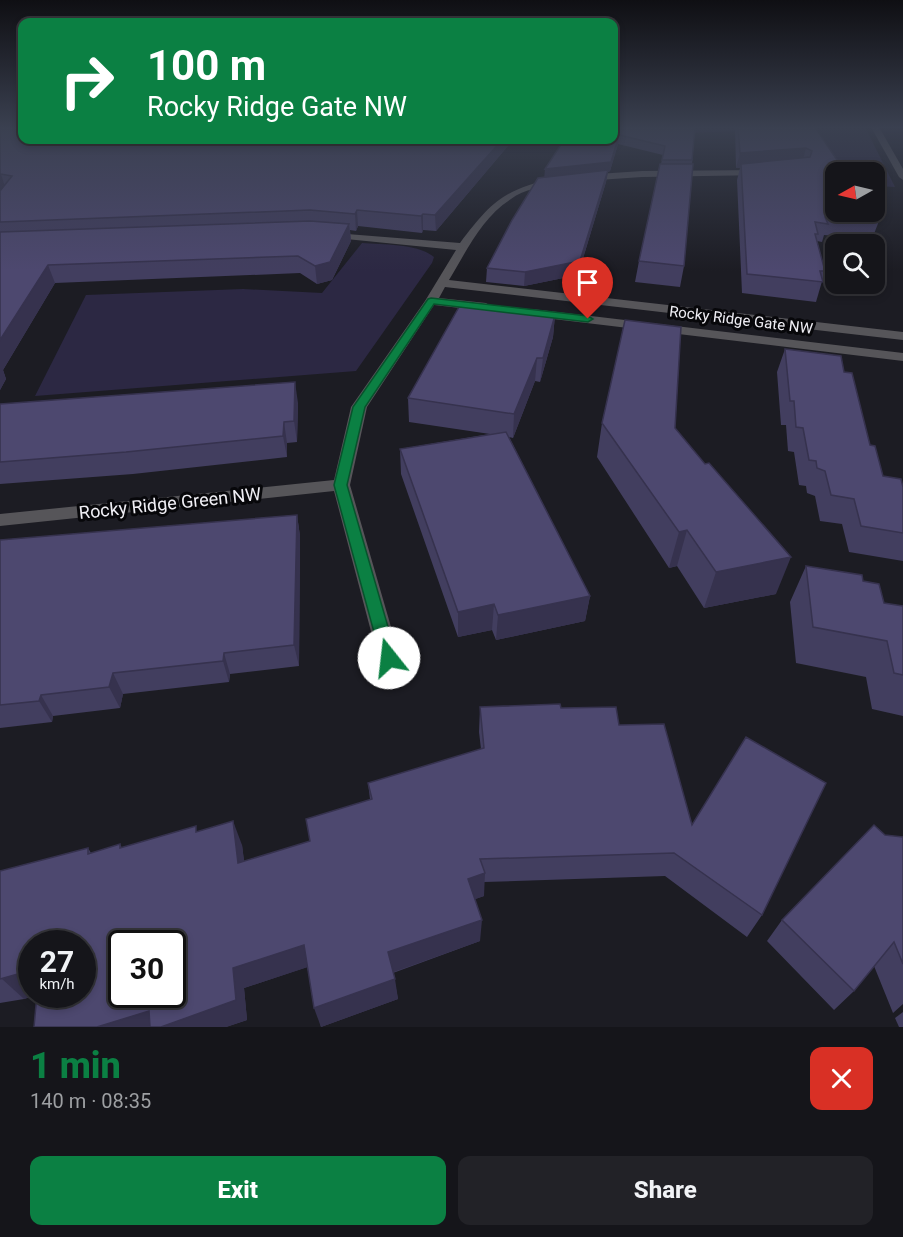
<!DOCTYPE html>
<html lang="en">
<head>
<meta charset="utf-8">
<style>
	:root { --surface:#15151a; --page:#222227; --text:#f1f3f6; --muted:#9d9fa2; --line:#343439; --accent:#0b8043 }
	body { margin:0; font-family:Roboto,sans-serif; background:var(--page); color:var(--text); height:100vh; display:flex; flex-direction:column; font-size:22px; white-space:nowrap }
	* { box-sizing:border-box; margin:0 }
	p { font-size:20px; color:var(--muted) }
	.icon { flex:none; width:33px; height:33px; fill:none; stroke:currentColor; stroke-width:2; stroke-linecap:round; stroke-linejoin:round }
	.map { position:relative; height:1027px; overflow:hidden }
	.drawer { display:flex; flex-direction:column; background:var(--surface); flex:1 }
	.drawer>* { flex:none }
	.banner { position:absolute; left:18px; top:18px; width:600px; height:126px; border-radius:12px; box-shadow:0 3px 9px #0003,0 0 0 2px var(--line); background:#0b8043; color:#fff; overflow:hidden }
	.needle { width:39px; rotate:262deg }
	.controls { position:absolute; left:825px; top:162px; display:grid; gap:12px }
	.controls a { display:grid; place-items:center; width:60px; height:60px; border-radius:12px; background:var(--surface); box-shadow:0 3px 9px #0003,0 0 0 2px var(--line); font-size:30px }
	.speed { position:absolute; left:18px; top:930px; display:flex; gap:12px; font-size:30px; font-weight:700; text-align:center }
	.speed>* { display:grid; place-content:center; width:78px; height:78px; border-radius:50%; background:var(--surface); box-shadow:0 3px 9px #0003,0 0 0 2px var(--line); line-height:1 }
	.speed small { font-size:15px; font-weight:400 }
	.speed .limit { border:3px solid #111; border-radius:9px; background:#fff; color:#111 }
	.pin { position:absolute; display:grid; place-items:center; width:51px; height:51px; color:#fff; margin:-62px -26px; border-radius:50% 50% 50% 0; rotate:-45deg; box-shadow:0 0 6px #0007 }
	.pin .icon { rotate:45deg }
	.me { position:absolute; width:66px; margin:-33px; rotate:344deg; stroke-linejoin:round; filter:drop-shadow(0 0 4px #0008) }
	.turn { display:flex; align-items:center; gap:21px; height:126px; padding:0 30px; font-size:27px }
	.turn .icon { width:78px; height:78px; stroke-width:2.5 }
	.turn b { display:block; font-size:42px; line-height:51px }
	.round { display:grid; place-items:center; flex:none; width:63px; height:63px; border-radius:12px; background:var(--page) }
	.head { display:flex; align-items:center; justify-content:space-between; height:102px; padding:0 30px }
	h1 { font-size:36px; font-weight:800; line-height:45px; color:var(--accent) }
	.button { display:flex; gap:12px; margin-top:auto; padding:12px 30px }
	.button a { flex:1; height:69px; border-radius:12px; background:var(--accent); color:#fff; font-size:24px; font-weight:800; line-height:69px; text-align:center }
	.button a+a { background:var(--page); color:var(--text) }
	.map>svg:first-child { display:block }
	.green { fill:#2c2843 }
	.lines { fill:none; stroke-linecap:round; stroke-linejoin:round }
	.minor { fill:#565559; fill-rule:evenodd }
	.wall { fill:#423e5f }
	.shaded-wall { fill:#36324e }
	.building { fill:#4d486f; stroke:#36324e; stroke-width:1.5; fill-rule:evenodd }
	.route { fill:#0b8043; stroke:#07532c; stroke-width:1.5 }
	.labels { text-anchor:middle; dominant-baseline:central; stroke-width:6; stroke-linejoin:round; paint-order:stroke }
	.far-street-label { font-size:15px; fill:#f0eff5; stroke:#07070a }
	.street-label { font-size:18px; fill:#f0eff5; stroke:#07070a }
</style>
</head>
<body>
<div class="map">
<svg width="903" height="1027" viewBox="0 0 903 1027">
	<rect width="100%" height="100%" fill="#1c1c23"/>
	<g class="green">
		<polygon points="641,127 865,127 895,187 875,186 874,172 836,172 835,176 821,137 743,131 657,134 614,129"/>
		<path d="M 362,243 C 383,245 417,243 434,257 L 432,263 L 356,371 L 35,396 L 86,295 L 243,289 L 322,293 Z"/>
	</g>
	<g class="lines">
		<g class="minor">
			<polygon points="871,127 879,127 903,169 903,180 899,177"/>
			<polygon points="763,170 767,173 766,175 642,177 583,181 579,178 583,175 642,171"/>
			<path d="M 556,178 L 560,181 L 559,183 C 543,187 524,189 511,199 C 482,217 466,252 449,280 L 903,332 L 903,340 L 445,287 L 439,298 L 486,303 L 492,307 L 486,311 L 434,305 L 367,407 L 350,485 L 400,658 L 397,664 L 389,667 L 381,664 L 378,658 L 334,491 L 0,526 L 0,514 L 334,480 L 351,407 L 425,301 L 456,250 L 326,237 L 322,236 L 322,232 L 460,243 C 491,202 504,189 556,178 Z"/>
			<polygon points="532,309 903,353 903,361 528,316 526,313"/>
		</g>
	</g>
	<g class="wall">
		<polygon points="0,127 22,140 513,140 436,231 423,230 422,233 358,226 356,231 350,230 351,241 332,280 317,284 300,273 55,283 3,370 6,379 0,390"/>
		<polygon points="614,127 695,127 684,266 680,287 635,282 639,261 663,155 618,144 610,171 608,172 606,182 578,275 524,286 486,282 487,268 545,177"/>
		<polygon points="735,127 815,127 879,221 872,239 824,235 822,242 817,241 825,271 816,302 742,293 737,180 740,168 736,168"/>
		<polygon points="555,315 553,337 540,382 535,381 513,438 509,437 590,596 585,621 496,640 492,630 458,637 401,474 400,449 490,434 409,422 408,398"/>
		<polygon points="785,349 844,372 870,445 883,476 903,487 903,561 849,552 842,524 820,521 815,496 807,493 806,486 799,485 794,452 788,451 786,425 781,425 777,372"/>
		<polygon points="298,403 297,442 287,443 287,457 133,474 0,484 0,404"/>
		<polygon points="602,423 675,428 776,594 704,608 677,566 669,568 597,457"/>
		<polygon points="297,515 300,536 299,666 230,674 229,682 123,694 120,708 53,716 52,722 0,728 0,540"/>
		<polygon points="806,566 863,581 884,603 903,606 903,716 872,709 866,677 796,663 790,602"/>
		<polygon points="480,707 561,708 619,725 692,825 762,915 747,937 665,876 484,882 484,896 475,899 480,941 393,973 398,999 321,1027 307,967 244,988 247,1020 226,1027 34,1027 37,995 24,999 0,1003 0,871 88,848 91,853 120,844 122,848 198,831 242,845 244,861 310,841 370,799 368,783 481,749 479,732"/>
		<polygon points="885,835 903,837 903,1004 893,1013 874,966 854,991 834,1010 767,941 782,920"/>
		<polygon points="903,1012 903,1027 899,1027 895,1018"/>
	</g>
	<g class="shaded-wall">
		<polygon points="619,135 618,144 610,171 608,172 606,182 578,275 524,286 525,272 544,179 545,169"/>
		<polygon points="502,140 513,140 436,231 435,215"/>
		<polygon points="806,148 802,163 741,164 740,168 736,168 740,153"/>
		<polygon points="1,174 6,190 0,197 0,175"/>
		<polygon points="357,210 358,226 356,231 355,214"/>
		<polygon points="423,214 423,230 422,233 421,216"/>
		<polygon points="349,224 351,241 332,280 317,284 315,266"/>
		<polygon points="48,265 55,283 3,370 6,379 0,390 0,340"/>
		<polygon points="555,315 553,337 540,382 543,358"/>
		<polygon points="537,358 535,381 513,438 514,414"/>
		<polygon points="295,382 298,403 297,442 294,421"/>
		<polygon points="284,422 287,443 287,457 283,436"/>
		<polygon points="297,515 300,536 299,666 294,645"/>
		<polygon points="687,530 677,566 669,568 679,532"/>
		<polygon points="791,557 776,594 704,608 716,572"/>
		<polygon points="590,596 585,621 496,640 498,615"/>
		<polygon points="494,604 492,630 458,637 458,612"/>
		<polygon points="224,653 230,674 229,682 223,661"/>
		<polygon points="113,673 123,694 120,708 109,687"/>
		<polygon points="41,695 53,716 52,722 39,701"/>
		<polygon points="233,821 242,845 247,886 238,863"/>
		<polygon points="485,873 484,896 467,902 468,879"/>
		<polygon points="482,920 480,941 391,973 388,952"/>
		<polygon points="304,945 311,966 244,988 247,1020 226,1027 97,1027 233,968"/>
		<polygon points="32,970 32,994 37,994 24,999 2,979"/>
		<polygon points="395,979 398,999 321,1027 314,1008"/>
	</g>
	<g class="building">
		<polygon points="0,127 22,127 22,140 502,140 435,215 423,214 421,216 357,210 355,214 310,210 0,222 0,191 12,176 1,174 0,175"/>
		<polygon points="614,127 695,127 692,160 662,160 665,146 619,135 611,162 545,169 564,140 614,140"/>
		<polygon points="738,127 815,127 845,172 836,172 836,212 874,211 879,221 825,217 828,224 815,222 818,234 815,234 825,271 820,271 823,282 747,274 741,164 810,157 812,151 806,148 740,153"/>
		<polygon points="660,164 693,164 684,266 639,261"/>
		<polygon points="608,170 580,261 525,272 487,268 512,220 538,178"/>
		<polygon points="310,221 349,224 330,262 315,266 298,256 48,265 0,340 0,232"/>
		<polygon points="464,303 555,315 543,358 537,358 514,414 408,398 459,307 462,307"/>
		<polygon points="625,320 681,327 675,428 705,464 709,463 791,557 716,572 687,530 679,532 602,423"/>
		<polygon points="785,349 841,356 844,372 852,373 870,445 875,446 883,476 901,479 903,487 903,533 861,526 854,499 831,495 825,471 817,468 816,461 809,460 803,428 796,427 794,401 790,401"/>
		<polygon points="295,382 294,421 284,422 283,436 126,452 0,462 0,404"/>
		<polygon points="506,432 590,596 498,615 494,604 458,612 400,449"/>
		<polygon points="297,515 294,645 224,653 223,661 113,673 109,687 41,695 39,701 0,705 0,540"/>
		<polygon points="806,566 862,575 863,581 879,584 884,603 903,606 903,675 894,673 887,641 813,627"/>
		<path d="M 560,704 L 561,708 L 616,707 L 619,725 L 664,724 L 692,825 L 746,737 L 826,783 L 762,915 L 674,853 L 480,859 L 485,873 L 468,879 L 482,920 L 388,952 L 395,979 L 314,1008 L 304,945 L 233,968 L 236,1000 L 161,1027 L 150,1027 L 149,1011 L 97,1027 L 34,1027 L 37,994 L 82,994 L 82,944 L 32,944 L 32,970 L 0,979 L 0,871 L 88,848 L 88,854 L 120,844 L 120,848 L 196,826 L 196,832 L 233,821 L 238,863 L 310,841 L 306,819 L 372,799 L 368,783 L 484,748 L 480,707 ZM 122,944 L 172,944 L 172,994 L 122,994 Z"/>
		<polygon points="874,825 885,835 903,837 903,964 894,942 854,991 782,920"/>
	</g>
	<linearGradient id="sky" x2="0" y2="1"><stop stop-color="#0f0f13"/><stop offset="0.47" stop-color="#3a4050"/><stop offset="1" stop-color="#3a4050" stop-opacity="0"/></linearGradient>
	<rect width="903" height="271" fill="url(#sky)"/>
	<polygon class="route" points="431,298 588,316 593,319 588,322 434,304 365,407 347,485 397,658 395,663 389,665 383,663 381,658 334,485 353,407 428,299"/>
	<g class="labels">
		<g class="far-street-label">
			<text transform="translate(741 320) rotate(7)">Rocky Ridge Gate NW</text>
		</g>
		<g class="street-label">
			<text transform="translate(170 503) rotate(-6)">Rocky Ridge Green NW</text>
		</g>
	</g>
</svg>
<div class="controls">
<a><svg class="needle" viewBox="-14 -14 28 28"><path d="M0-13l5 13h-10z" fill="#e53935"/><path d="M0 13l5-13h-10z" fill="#9d9fa2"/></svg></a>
<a><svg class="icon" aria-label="search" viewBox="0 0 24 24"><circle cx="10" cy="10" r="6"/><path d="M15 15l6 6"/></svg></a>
</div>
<div class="speed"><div>27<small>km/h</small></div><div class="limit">30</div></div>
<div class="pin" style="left:588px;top:319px;background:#d93025"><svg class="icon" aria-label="arrive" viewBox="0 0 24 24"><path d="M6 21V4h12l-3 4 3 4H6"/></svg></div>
<svg class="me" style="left:389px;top:658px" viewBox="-20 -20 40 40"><circle r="19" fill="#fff"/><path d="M0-13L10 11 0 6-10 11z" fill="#0b8043"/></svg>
<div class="banner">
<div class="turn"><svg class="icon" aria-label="right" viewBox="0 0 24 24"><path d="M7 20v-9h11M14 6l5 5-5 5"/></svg><div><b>100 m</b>Rocky Ridge Gate NW</div></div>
</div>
</div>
<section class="drawer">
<div class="head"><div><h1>1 min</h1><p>140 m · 08:35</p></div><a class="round" style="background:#d93025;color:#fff"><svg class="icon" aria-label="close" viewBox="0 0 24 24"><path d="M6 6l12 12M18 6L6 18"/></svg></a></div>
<div class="button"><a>Exit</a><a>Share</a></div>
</section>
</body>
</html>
